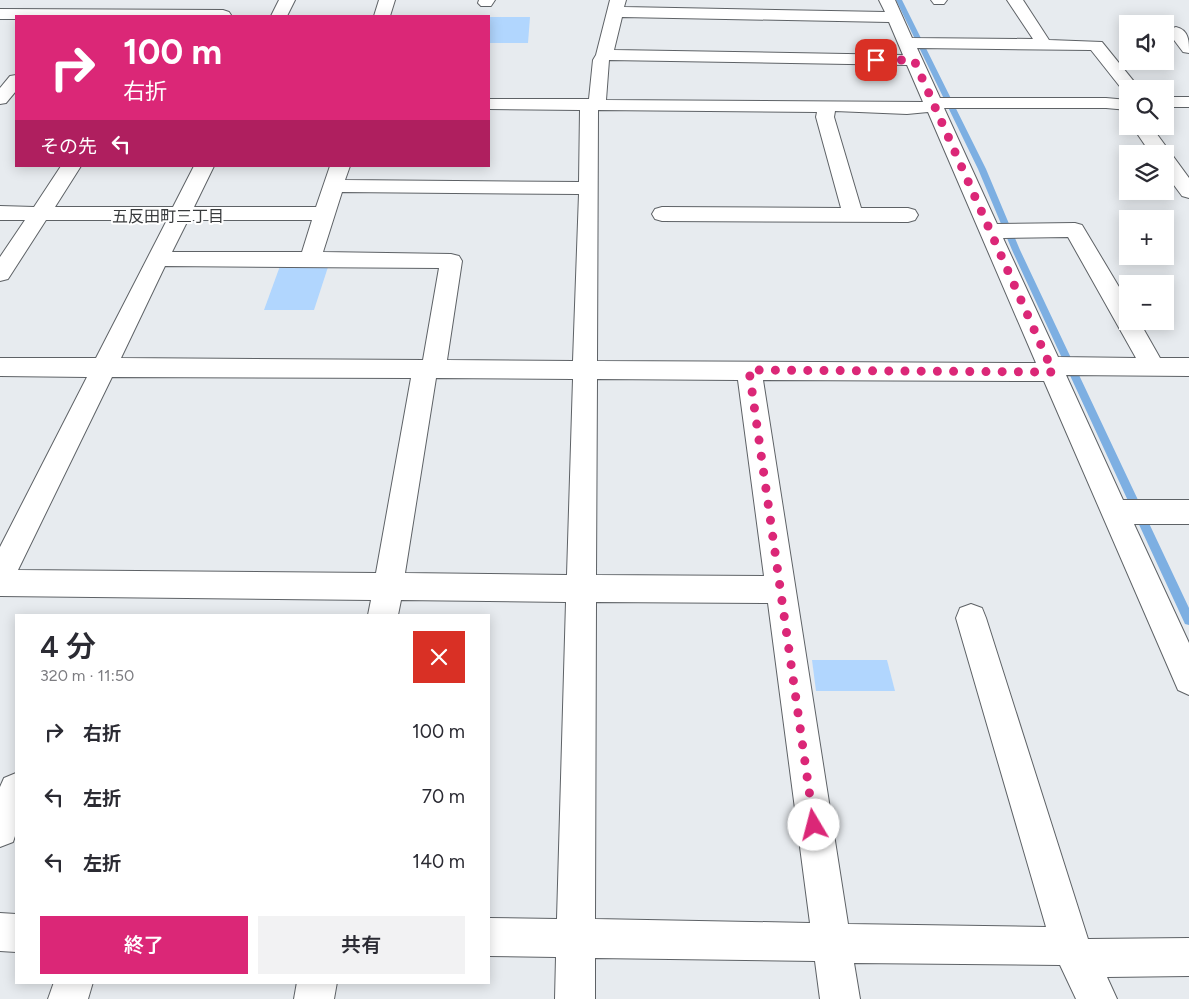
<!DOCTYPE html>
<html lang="ja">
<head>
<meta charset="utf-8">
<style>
	:root { --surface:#fff; --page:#f2f2f3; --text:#2b2b33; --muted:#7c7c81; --accent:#db2777 }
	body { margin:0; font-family:Figtree,"Noto Sans JP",sans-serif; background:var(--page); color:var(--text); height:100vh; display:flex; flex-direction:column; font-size:19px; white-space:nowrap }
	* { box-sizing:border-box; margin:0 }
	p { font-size:16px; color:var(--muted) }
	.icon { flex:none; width:28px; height:28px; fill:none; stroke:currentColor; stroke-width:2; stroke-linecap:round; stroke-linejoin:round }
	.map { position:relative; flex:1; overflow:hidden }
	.details { position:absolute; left:15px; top:614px; width:475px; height:370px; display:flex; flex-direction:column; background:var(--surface); border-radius:0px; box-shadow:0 2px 12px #0003 }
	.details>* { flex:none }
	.banner { position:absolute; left:15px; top:15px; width:475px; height:152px; border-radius:0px; box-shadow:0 2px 12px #0003; background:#db2777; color:#fff; overflow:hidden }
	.fabs { position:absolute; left:1119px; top:15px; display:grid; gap:10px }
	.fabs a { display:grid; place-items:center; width:55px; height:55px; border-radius:0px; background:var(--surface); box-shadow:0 2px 12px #0003; font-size:25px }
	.pin { position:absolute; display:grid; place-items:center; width:42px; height:42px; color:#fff; margin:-21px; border-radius:10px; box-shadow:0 2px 8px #0006 }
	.me { position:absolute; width:55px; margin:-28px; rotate:352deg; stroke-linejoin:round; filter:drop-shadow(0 0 4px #0008) }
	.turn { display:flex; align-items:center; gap:18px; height:105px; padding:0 25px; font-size:22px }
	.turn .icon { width:65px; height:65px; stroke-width:2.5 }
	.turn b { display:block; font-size:35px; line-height:42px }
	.then { display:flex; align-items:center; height:48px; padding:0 25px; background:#0003; gap:10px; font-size:19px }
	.round { display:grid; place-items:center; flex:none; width:52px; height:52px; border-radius:0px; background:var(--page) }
	.overview { display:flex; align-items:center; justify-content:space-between; height:85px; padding:0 25px }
	h1 { font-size:30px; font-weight:600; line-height:38px }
	.cta { display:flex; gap:10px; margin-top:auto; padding:10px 25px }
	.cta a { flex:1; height:58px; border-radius:0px; background:var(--accent); color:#fff; font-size:20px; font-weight:600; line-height:58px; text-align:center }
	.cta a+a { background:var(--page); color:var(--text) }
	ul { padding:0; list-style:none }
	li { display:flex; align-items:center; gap:15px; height:65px; padding:0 25px }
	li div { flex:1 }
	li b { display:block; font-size:19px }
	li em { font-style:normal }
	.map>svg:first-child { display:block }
	.green { fill:#b1d6fe }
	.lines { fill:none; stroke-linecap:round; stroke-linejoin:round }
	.stream { fill:#7dafe2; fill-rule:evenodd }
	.minor-casing { stroke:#5e6266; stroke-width:2 }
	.minor { fill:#fff; fill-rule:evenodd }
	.route { stroke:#db2777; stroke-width:9; stroke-dasharray:0 16.2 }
	.labels { text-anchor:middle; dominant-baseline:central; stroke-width:4; stroke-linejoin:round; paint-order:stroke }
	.far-neighbourhood-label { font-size:16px; fill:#393b3d; stroke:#fff }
</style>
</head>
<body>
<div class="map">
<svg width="1189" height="999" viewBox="0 0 1189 999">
	<rect width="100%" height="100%" fill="#e7ebef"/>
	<g class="green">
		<polygon points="489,17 530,17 528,43 489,43"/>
		<polygon points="280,266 328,267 314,310 264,310"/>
		<polygon points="812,660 887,660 895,691 816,691"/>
	</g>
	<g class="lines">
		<polygon class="stream" points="896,0 902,0 986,169 1020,250 1189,608 1189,625 1185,624 1012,250 978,169"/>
		<defs>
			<g id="minor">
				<polygon points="279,0 295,0 287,16 271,16"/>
				<polygon points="379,0 395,0 390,16 374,16"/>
				<polygon points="479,0 495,0 491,6 481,6 478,3"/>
				<path d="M 610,0 L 626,0 L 624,7 L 885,12 L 879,0 L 895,0 L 912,38 L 1033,39 L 1007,0 L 1023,0 L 1049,40 L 1102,42 L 1140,89 L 1128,89 L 1128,93 L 1125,93 L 1091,50 L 917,48 L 940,98 L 1106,98 L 1128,100 L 1128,110 L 1106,108 L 944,108 L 997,224 L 1075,223 L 1082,225 L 1128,302 L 1128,321 L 1139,321 L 1160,358 L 1189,358 L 1189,376 L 1066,375 L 1123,500 L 1189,500 L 1189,524 L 1134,524 L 1189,643 L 1189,695 L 1178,690 L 1044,381 L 763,380 L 848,924 L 1046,927 L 956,618 L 960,608 L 971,604 L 982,608 L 986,618 L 1088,939 L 1189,938 L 1189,976 L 1107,977 L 1117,999 L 1076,999 L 1060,965 L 854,963 L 860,999 L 820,999 L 815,961 L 595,958 L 595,999 L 555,999 L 556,957 L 489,956 L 489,918 L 557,919 L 566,602 L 401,600 L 398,615 L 368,615 L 371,600 L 0,596 L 0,547 L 87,377 L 0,376 L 0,358 L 96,358 L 167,220 L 46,220 L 8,279 L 0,281 L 0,257 L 25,220 L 0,220 L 0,206 L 34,207 L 61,166 L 81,166 L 55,207 L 173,207 L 194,166 L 214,166 L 194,207 L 316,207 L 330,166 L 350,166 L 345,180 L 579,182 L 580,110 L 489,109 L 489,99 L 589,99 L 593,60 L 596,55 ZM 622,17 L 889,22 L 903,55 L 614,50 ZM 609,60 L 907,65 L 923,102 L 606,100 ZM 598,110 L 817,112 L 816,117 L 841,208 L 662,207 L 655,209 L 652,214 L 655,219 L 662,221 L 908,222 L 915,220 L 918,215 L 915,210 L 908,208 L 861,208 L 834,117 L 835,111 L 907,114 L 928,112 L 1036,363 L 597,361 ZM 342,192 L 579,194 L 573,361 L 447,360 L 462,261 L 459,256 L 451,254 L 323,252 ZM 188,220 L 312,220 L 302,252 L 172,252 ZM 1068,237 L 1136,358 L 1058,357 L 1003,238 ZM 165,266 L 439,268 L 423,360 L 121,358 ZM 112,377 L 411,378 L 376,573 L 18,570 ZM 436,378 L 573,379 L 567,575 L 405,573 ZM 597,379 L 738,380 L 764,576 L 596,575 ZM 596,602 L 768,603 L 810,923 L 595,919 Z"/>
				<polygon points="931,0 947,0 944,4 934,4"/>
				<polygon points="0,9 223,10 229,12 231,15 16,16 16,19 0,19"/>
				<path d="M 1176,27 C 1189,30 1189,41 1189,53 L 1183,52 L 1168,32 L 1170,29 Z"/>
				<polygon points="16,75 16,91 6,103 0,104 0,88 10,76"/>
				<rect x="1165" y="97" width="24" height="10"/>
				<polygon points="1132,126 1151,126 1189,178 1189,198 1182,196 1165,173 1165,154 1151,154"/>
				<polygon points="16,773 16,833 13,842 0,847 0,787 4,778"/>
				<polygon points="0,913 16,914 16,952 0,951"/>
				<polygon points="54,982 93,982 88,999 48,999"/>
				<polygon points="297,982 337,982 334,999 294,999"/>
			</g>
		</defs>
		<use href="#minor" class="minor-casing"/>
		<use href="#minor" class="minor"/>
	</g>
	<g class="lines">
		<polyline class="route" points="814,825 749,370 1053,372 914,60 876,60"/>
	</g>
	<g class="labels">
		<g class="far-neighbourhood-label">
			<text x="168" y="216">五反田町三丁目</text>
		</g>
	</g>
</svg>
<div class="fabs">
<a><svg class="icon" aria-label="sound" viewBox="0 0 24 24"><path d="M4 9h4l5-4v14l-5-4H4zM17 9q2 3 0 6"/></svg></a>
<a><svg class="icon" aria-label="search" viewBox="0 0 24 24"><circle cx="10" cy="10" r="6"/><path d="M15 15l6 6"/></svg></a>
<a><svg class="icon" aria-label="layers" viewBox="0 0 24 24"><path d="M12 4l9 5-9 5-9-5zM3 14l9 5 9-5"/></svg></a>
<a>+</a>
<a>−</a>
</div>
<div class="pin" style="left:876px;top:60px;background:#d93025"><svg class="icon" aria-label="arrive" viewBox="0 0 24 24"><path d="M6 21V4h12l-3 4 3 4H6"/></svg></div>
<svg class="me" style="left:814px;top:825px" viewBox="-20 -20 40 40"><circle r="19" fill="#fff"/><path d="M0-13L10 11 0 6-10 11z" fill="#db2777"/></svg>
<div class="banner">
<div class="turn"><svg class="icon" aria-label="right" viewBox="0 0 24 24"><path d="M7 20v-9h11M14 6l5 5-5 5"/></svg><div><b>100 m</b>右折</div></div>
<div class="then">その先<svg class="icon" aria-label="left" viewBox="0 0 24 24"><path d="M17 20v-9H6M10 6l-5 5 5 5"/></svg></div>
</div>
<section class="details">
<div class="overview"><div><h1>4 分</h1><p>320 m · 11:50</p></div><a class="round" style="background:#d93025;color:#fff"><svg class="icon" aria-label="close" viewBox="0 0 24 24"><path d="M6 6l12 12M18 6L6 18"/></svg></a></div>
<ul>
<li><svg class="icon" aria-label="right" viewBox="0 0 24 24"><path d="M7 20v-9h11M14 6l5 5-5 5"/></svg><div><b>右折</b></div><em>100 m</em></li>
<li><svg class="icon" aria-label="left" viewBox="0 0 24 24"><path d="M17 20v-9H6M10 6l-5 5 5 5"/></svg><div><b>左折</b></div><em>70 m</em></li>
<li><svg class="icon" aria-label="left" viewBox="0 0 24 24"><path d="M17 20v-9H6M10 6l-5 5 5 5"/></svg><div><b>左折</b></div><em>140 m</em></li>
</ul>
<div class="cta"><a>終了</a><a>共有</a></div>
</section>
</div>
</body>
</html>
